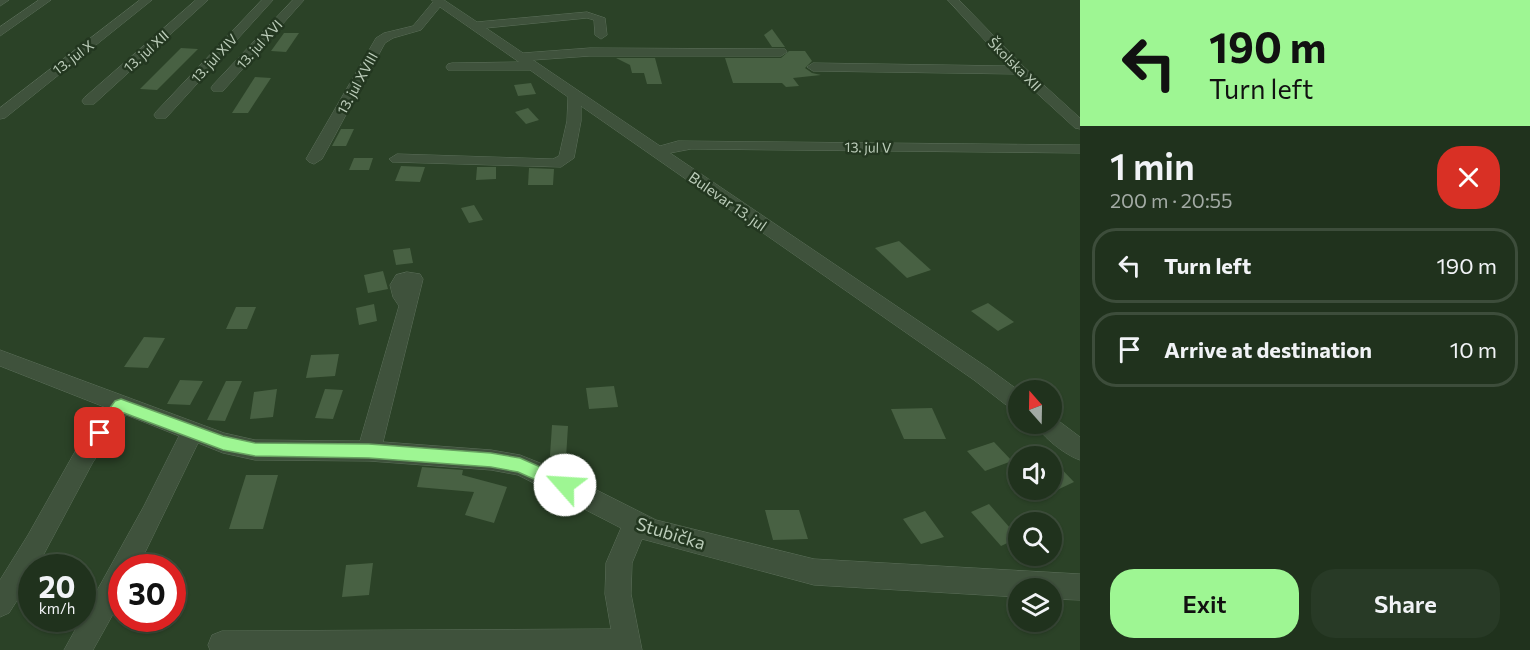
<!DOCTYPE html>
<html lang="en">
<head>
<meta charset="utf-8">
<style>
	:root { --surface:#20321d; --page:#283a26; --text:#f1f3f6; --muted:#a2aaa4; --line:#3d4d3b; --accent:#9ef693 }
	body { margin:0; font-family:Commissioner,sans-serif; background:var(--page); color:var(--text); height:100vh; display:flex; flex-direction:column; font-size:22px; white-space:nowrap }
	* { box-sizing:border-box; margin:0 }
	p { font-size:20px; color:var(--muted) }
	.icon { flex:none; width:33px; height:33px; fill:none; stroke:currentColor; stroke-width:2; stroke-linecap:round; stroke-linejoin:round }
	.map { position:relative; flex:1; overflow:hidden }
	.details { display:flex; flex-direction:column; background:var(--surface); width:450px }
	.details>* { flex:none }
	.hud { background:#9ef693; color:#111; overflow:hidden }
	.needle { width:39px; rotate:340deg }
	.buttons { position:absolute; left:1008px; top:380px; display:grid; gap:12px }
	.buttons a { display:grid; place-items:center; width:54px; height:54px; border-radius:50%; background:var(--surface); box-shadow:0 2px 4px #0004,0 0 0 2px var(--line); font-size:30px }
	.speed { position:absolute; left:18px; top:554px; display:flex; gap:12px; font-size:30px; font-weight:700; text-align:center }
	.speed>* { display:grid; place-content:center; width:78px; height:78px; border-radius:50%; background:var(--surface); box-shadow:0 2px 4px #0004,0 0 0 2px var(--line); line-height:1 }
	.speed small { font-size:15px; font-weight:400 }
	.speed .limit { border:9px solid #d22; background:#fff; color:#111 }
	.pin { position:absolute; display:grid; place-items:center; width:51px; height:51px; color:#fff; margin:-26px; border-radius:12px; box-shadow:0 3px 9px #0006 }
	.me { position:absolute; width:66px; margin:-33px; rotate:296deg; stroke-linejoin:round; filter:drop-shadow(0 0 4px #0008) }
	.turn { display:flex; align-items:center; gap:21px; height:126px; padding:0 30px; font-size:27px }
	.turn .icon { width:78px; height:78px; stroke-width:2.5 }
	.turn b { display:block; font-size:42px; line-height:51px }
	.round { display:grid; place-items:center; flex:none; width:63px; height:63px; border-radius:24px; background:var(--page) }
	.overview { display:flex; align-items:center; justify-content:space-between; height:102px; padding:0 30px }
	h1 { font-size:36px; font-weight:600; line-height:45px }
	.action { display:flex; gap:12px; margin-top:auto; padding:12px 30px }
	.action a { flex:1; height:69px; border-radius:24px; background:var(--accent); color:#111; font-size:24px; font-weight:600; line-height:69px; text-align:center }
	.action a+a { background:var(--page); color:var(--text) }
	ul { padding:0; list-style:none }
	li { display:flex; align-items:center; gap:18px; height:75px; margin:0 12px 9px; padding:0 18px; border:3px solid var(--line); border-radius:24px }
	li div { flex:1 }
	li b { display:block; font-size:22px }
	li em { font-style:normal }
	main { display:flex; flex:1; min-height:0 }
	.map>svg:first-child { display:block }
	.building { fill:#486143 }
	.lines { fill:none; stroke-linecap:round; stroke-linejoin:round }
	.minor-casing { stroke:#5c6f5a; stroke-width:1 }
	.minor { fill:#3f523c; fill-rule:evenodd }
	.route { fill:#9ef693; stroke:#67a060; stroke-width:1.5 }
	.labels { text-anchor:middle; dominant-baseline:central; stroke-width:5; stroke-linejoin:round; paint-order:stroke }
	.far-street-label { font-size:14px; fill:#bbccb9; stroke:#233720 }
	.street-label { font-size:15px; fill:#bbccb9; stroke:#233720 }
	.near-street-label { font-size:18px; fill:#bbccb9; stroke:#233720 }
</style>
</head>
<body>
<main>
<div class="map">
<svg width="1080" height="650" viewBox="0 0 1080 650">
	<rect width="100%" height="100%" fill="#2b4227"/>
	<g class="building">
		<polygon points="772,29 785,47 772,47 764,35"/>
		<polygon points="284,33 299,33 286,52 271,51"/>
		<polygon points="181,48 198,49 157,90 140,89"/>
		<polygon points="789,51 805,51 812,61 805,68 812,73 821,75 793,78 799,86 786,87 782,83 733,83 725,58 781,58"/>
		<polygon points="616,58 655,58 662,84 647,84 644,73 632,73 630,65"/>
		<polygon points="255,77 271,78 248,113 232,113"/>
		<polygon points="531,83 536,94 518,96 514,85"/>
		<polygon points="528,108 539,120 526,124 515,112"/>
		<polygon points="341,129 354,129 346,146 332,146"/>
		<polygon points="354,158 373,158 369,170 349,170"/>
		<polygon points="401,166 425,167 420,182 395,181"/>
		<polygon points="477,167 496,167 496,179 476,180"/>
		<polygon points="529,168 554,169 553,185 528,185"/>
		<polygon points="474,205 483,220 469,223 461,208"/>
		<polygon points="899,241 931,270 907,278 875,248"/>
		<polygon points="410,248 413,263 396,265 393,250"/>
		<polygon points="383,271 388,289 368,293 364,275"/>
		<polygon points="988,303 1014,322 998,331 971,311"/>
		<polygon points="374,304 377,321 359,325 356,308"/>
		<polygon points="236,307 256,307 247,329 226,329"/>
		<polygon points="144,337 165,338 148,368 124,367"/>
		<polygon points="339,354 335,376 306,378 311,355"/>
		<polygon points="180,380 203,381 190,405 167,404"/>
		<polygon points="226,381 242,381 225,421 207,420"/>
		<polygon points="614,386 618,407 589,409 586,388"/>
		<polygon points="277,389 273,417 250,419 254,392"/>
		<polygon points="325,389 343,390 333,419 315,418"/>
		<polygon points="932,408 946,439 904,439 891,409"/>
		<polygon points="552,425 568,426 566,458 550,456"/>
		<polygon points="994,442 1012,461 985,471 967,451"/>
		<polygon points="1052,459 1074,482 1057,490 1052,484"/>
		<polygon points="422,467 463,470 462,475 507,487 494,523 465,515 474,492 417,487"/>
		<polygon points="246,475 278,475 263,529 229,529"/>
		<polygon points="989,504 1018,537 1018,538 1001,546 971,512"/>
		<polygon points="765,510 799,510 808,539 773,540"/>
		<polygon points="925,511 944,537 921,544 903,519"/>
		<polygon points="373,563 369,595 342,597 346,565"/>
	</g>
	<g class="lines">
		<defs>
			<g id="minor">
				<polygon points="0,0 9,0 0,6"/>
				<polygon points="39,0 51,0 0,36 0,27"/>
				<polygon points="140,0 152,0 5,118 0,119 0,108"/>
				<polygon points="196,0 208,0 94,104 84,104 82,101 84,98"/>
				<polygon points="262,0 273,0 166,118 156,118 154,115 156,112"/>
				<polygon points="293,0 304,0 223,91 213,91 211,88 213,85"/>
				<polygon points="432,0 444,0 477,22 587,12 605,18 607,35 601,39 595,35 594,20 587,18 486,28 523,53 590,48 785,49 787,52 781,56 590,56 533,60 660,146 678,141 1080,145 1080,153 691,149 670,153 988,368 1018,390 1018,411 1010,408 974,380 581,106 581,121 574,158 561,167 392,162 389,159 397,154 553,159 559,156 567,121 568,97 530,70 448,70 446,67 448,64 452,63 519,62 440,7 421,30 393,38 385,43 322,159 314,164 309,162 306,159 376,38 384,33 413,26 433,2"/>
				<polygon points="948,0 959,0 1024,67 1080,118 1080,129 1075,128 1016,74 813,71 807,67 813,63 1008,66"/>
				<polygon points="407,272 420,274 423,279 383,442 491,450 520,455 555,469 656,520 814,559 1080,574 1080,600 1052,599 1052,588 1018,588 1018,597 814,585 642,539 632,563 631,594 642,650 210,650 208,645 212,635 222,631 611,629 605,594 606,563 621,528 518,475 491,470 369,461 255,460 223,453 198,443 138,567 122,567 122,598 93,650 64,650 144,506 179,436 126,415 93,462 37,567 32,567 32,577 9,613 0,617 0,580 28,535 77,448 107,408 0,366 0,350 224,433 255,440 360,441 399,306 393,297 390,285 396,275"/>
				<path d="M 1052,416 L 1080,437 L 1080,460 C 1065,455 1042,437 1035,423 L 1052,423 Z"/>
			</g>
		</defs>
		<use href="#minor" class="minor-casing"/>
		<use href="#minor" class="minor"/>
	</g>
	<path class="route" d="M 121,399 L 223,436 L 255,443 L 369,444 L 491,453 L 520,458 L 570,480 L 573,485 L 570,491 L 565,493 L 518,472 L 491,467 L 369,458 L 255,456 L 223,450 L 124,413 C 116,423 108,442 95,438 L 92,433 L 95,428 L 115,401 Z"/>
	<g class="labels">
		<g class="far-street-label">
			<text transform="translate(259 44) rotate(-48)">13. jul XVI</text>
			<text transform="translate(146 51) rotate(-42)">13. jul XII</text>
			<text transform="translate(73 57) rotate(-37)">13. jul X</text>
			<text transform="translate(214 58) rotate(-47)">13. jul XIV</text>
			<text transform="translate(1015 64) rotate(45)">Školska XII</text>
			<text transform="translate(357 83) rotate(-61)">13. jul XVIII</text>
			<text transform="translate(868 147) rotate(1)">13. jul V</text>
		</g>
		<g class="street-label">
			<text transform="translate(728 201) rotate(35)">Bulevar 13. jul</text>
		</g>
		<g class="near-street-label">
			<text transform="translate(671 533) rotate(17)">Stubička</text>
		</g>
	</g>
</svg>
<div class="buttons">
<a><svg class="needle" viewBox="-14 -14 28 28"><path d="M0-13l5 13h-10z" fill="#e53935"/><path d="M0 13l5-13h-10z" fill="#a2aaa4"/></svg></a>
<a><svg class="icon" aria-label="sound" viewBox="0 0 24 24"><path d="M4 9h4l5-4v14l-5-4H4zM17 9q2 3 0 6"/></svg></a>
<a><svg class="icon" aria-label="search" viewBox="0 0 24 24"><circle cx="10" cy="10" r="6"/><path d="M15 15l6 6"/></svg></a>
<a><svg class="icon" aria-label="layers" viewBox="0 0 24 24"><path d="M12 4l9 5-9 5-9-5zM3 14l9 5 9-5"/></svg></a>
</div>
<div class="speed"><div>20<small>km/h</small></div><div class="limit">30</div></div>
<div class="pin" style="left:100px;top:433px;background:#d93025"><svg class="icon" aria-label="arrive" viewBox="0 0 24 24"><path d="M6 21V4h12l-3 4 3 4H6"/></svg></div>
<svg class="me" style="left:565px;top:485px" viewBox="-20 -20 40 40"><circle r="19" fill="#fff"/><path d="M0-13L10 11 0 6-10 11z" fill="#9ef693"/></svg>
</div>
<section class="details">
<div class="hud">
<div class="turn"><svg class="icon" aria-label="left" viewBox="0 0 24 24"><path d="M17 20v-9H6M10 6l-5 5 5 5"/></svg><div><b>190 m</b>Turn left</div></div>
</div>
<div class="overview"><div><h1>1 min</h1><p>200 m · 20:55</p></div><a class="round" style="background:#d93025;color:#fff"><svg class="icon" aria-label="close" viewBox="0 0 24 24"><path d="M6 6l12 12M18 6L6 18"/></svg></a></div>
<ul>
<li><svg class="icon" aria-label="left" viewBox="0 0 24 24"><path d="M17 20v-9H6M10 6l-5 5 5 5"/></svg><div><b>Turn left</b></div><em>190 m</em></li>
<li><svg class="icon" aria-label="arrive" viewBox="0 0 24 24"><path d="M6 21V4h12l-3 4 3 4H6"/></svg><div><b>Arrive at destination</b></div><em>10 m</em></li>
</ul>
<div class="action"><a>Exit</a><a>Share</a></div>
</section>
</main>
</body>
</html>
